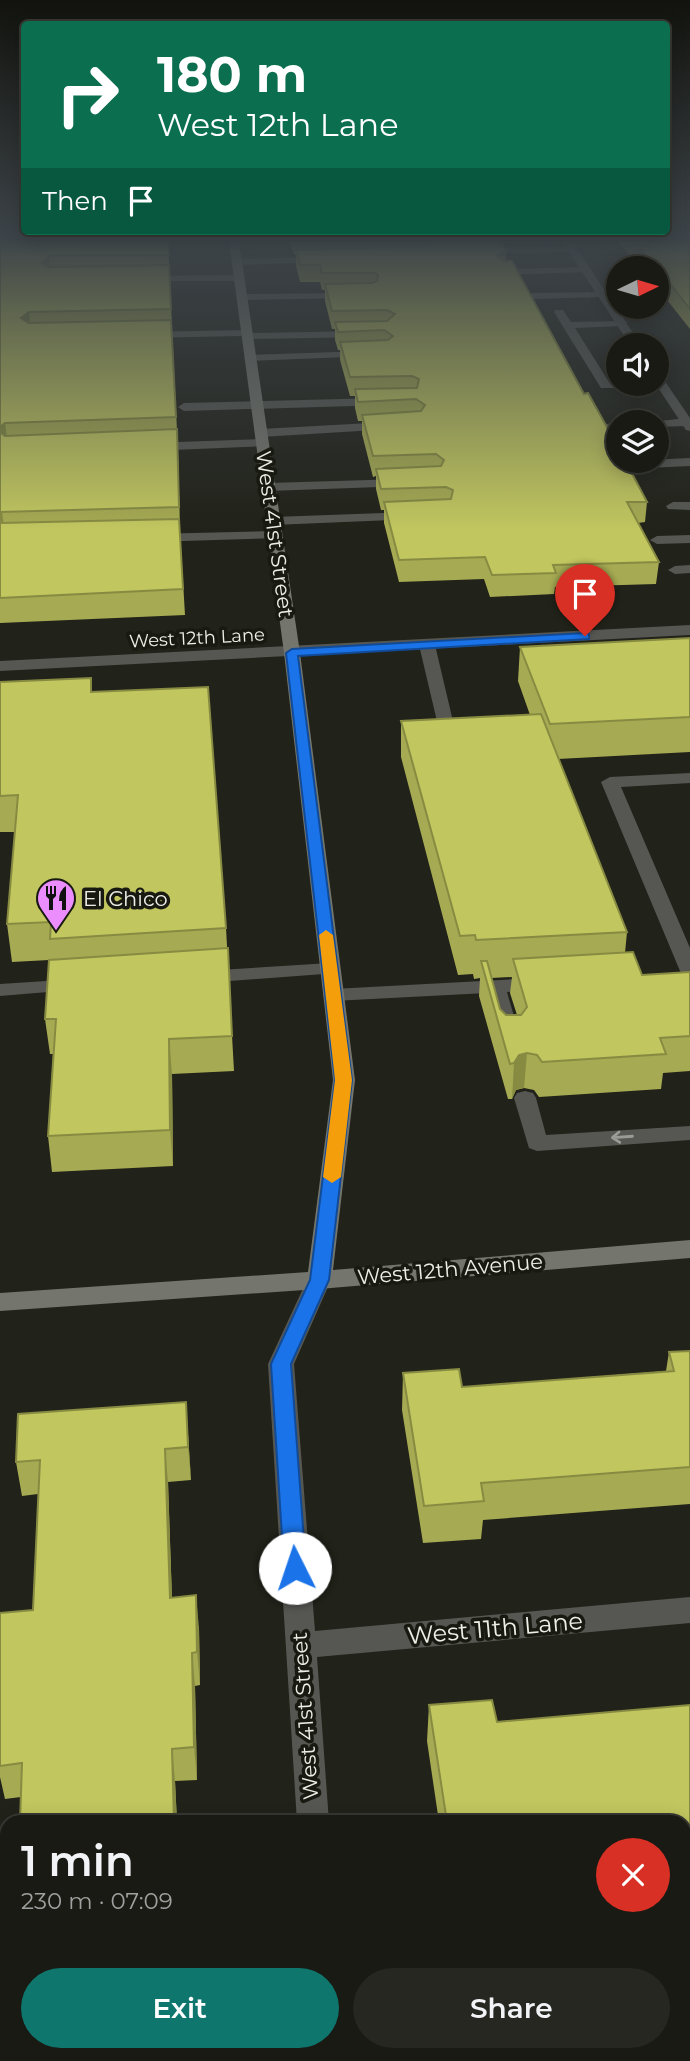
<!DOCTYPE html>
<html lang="en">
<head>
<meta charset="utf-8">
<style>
	:root { --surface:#191a13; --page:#262721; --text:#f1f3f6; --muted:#9fa1a0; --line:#373833; --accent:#0f766e }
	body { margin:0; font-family:Montserrat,sans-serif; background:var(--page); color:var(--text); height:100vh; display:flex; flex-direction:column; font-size:26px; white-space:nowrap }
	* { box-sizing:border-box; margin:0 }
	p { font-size:23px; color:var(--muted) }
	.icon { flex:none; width:38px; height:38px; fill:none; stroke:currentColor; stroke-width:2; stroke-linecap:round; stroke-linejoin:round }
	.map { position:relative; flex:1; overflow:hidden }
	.sheet { position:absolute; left:0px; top:1815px; width:691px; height:247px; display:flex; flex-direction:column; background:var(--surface); border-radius:21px 21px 0 0; box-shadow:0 4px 18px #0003,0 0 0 2px var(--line) }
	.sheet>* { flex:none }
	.top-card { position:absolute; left:21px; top:21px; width:649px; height:214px; border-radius:7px; box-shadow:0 4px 18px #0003,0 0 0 2px var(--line); background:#0b6e4f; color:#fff; overflow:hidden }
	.needle { width:46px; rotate:85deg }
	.fabs { position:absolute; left:606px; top:256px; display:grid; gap:14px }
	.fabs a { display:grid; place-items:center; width:63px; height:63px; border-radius:50%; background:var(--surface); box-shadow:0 4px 18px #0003,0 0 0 2px var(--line); font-size:35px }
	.pin { position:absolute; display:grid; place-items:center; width:60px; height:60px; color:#fff; margin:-72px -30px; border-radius:50% 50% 50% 0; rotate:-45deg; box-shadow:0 0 7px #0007 }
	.pin .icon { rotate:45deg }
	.me { position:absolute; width:77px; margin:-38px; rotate:356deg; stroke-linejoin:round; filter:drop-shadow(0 0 5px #0008) }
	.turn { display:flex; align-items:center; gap:24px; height:147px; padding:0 21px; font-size:32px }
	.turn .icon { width:91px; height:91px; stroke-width:2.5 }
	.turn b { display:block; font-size:49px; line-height:60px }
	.then { display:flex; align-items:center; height:66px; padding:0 21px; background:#0003; gap:14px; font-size:26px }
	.round { display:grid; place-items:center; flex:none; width:74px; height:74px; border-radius:37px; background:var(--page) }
	.head { display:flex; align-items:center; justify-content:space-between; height:119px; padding:0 21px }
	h1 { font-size:42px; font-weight:600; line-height:52px }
	.cta { display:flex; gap:14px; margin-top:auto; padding:14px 21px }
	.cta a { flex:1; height:80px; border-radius:42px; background:var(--accent); color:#fff; font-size:28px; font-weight:600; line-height:80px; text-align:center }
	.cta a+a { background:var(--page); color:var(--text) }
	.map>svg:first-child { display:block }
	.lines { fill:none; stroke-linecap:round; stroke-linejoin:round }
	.lane { fill:#565752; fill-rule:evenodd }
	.street { fill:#565752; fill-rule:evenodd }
	.secondary { fill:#74756d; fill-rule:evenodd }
	.wall { fill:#a6aa52; fill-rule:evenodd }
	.shaded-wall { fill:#878b42 }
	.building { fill:#c1c65f; stroke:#878b42; stroke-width:2 }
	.oneway { stroke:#9a9b96 }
	.route { fill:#1a73e8; stroke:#114b97; stroke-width:2 }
	.slow { fill:#f59e0b }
	.labels { text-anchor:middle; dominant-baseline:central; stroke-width:7; stroke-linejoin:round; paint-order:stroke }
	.far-street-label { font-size:18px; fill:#eeeee8; stroke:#181910 }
	.street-label { font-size:21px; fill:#eeeee8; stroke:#181910 }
	.poi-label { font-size:21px; fill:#eeeee8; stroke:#181910; text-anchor:start }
	.near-street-label { font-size:24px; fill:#eeeee8; stroke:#181910 }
</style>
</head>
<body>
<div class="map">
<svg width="690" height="2061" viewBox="0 0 690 2061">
	<rect width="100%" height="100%" fill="#212219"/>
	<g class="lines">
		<g class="lane">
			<polygon points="573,247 576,248 576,252 496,254 491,251 496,248"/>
			<polygon points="322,257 327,260 325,262 237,265 232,262 237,259"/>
			<polygon points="589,267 589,271 586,272 504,275 499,272 504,269"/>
			<polygon points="143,276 239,275 244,278 239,281 139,281 138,279"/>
			<polygon points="607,292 608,294 603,297 531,299 526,296 531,293"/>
			<polygon points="356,293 357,295 352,298 242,300 237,297 242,294"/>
			<polygon points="555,310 563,310 571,322 626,321 627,323 622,326 575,328 609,382 662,382 668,385 662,388 601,388 554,312"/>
			<polygon points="247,330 252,333 364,331 369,334 364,337 247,339 242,336 144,338 139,335 144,332"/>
			<polygon points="367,351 371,352 371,356 250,361 244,358 250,355"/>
			<polygon points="381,398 385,399 385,405 184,411 178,407 184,403"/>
			<polygon points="687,418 690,419 690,425 687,426 656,427 656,422 651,422"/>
			<polygon points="618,421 618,429 606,430 600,426"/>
			<polygon points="388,422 392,423 392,429 261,437 255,433 261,429"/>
			<polygon points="262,439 268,443 266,446 149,451 143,447 149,443"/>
			<polygon points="690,458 690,466 626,469 620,465 626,461"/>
			<polygon points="403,479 408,480 408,486 268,491 261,487 268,483"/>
			<polygon points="673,502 690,502 690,510 668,509 666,506"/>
			<polygon points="411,512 416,513 416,519 273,525 266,521 273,517"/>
			<polygon points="275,531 282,535 280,538 151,542 144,538 151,534"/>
			<polygon points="690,535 690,543 657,544 650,540 657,536"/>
			<polygon points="690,565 690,573 675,574 668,570 675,566"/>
			<polygon points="427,640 435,645 456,734 448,739 440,734 419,645"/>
			<polygon points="690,773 690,783 621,787 690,948 690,977 683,975 680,971 601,782 610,777"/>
			<polygon points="330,963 337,965 340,969 337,973 203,983 196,981 193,977 196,973 203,971"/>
			<polygon points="537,978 544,980 547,984 544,988 507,992 520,1037 516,1042 502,1042 498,1037 487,993 333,1001 326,999 323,995 326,991 333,989"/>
			<polygon points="77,979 84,981 87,985 84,989 0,996 0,984"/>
			<polygon points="525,1091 533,1093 536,1098 546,1135 690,1126 690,1140 537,1151 529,1148 514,1098 517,1093"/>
		</g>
		<g class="street">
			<polygon points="562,241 572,241 641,345 630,345"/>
			<polygon points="656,373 660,374 690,418 690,431 686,430 655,383"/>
			<polygon points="690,625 690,635 0,671 0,661"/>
			<polygon points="319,1271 328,1274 331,1280 294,1364 315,1631 690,1597 690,1623 317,1657 329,1822 297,1822 268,1364 307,1280 310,1274"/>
			<polygon points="310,2054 346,2054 347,2061 311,2061"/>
		</g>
		<polygon class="secondary" points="229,241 239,241 300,653 355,1080 333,1270 690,1240 690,1258 319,1289 0,1311 0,1293 308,1272 333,1080 284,653"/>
	</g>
	<g class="wall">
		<polygon points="0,241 168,241 178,452 180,531 185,615 0,623"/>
		<polygon points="290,241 516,241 516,243 502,243 506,250 505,261 647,502 645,522 638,523 659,562 656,584 555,587 554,594 490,597 484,579 399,582 384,523 384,510 381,510 376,489 376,476 373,477 362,434 362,421 358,421 355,408 355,396 350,396 340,360 340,350 338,350 335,340 335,329 332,329 325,301 325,290 322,290 320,282 300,282 296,266 296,255 294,255"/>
		<polygon points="617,241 690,241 690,329 656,286 656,268 641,268"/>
		<path d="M 690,638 L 690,752 L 558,759 L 627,932 L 625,953 L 642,975 L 690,972 L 690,1071 L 663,1073 L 661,1089 L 539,1097 L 534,1090 L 524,1088 L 516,1090 L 512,1099 L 508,1099 L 479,996 L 480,978 L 474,979 L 473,974 L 458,975 L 401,757 L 401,721 L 530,715 L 518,681 L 520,647 ZM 512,977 L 510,993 L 517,1015 L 506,1015 L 500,1009 L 491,978 Z"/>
		<polygon points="0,682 93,692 226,928 234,1071 172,1074 173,1166 52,1172 48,1136 53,1054 50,1054 45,1019 49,960 12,962 7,924 15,832 0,832"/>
		<polygon points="690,1351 690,1504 483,1520 481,1539 423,1543 402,1410 403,1373 462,1387 666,1371 669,1352"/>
		<polygon points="186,1402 191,1480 168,1482 172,1598 199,1628 200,1685 195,1686 197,1780 175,1781 177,1822 20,1822 21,1797 5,1799 0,1777 0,1613 33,1610 38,1494 22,1496 16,1462"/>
		<polygon points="429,1705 497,1722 690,1705 690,1881 684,1882 684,1822 439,1822 427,1741"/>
		<polygon points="7,1858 7,2054 203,2054 203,2057 180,2060 180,2061 0,2061 0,1859"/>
	</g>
	<g class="shaded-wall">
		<polygon points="506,250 505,266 497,256"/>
		<polygon points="49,256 51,275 42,263"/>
		<polygon points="29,312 31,332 21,318"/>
		<polygon points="5,423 8,445 0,452 0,427"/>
		<polygon points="177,429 178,452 180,531 179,507"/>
		<polygon points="2,511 5,535 0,537 0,512"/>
		<polygon points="169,1039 172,1074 173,1166 170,1130"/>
		<polygon points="527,1053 524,1088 516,1090 512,1099 514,1063 519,1055"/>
		<polygon points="186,1402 188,1435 191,1480 188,1447"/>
		<polygon points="165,1449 168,1482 173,1631 170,1598"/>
		<polygon points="196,1595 199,1628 200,1685 197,1652"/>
		<polygon points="192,1653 195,1686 197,1780 194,1747"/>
		<polygon points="172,1749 175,1781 177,1822 174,1822"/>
	</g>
	<g class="building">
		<polygon points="0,241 168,241 169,255 49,256 42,263 49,267 169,265 171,309 29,312 21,318 29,323 171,320 176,417 5,423 0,427"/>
		<polygon points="431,241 501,241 506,250 497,256 503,261 512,261 584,394 588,393 618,447 618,460 625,460 647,502 627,502 659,562 553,565 556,573 492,575 485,557 399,560 384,502 451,499 453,490 446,487 381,489 376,469 441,466 444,460 436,454 373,456 362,415 421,411 425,405 416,399 358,402 355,389 417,388 419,379 412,376 350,377 340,342 388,340 393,336 384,330 338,332 335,322 387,321 395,314 387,310 332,311 325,284 372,283 377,281 378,275 375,273 322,273 320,265 300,265 296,250 429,246"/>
		<polygon points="633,241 690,241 690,309 663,275"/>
		<polygon points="177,429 179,507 0,512 0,432 5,436"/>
		<polygon points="179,519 183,589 0,598 0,523"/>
		<polygon points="690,638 690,717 550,724 520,647"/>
		<polygon points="91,678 91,692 208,687 226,928 50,939 51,922 7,924 18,795 0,796 0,682"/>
		<polygon points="541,714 627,932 476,940 475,935 460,936 401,721"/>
		<polygon points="228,948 232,1036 169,1039 170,1130 48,1136 56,1019 45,1019 49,960"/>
		<polygon points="633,952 642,975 690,972 690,1036 660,1038 666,1054 542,1062 537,1055 527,1053 519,1055 514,1063 510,1064 481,961 487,961 500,1009 506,1015 521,1015 527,1007 513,959"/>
		<polygon points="690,1351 690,1467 481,1483 484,1501 424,1506 403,1373 459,1369 462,1387 674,1371 669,1352"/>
		<polygon points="186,1402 188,1447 165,1449 170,1598 196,1595 197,1652 192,1653 194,1747 172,1749 174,1822 20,1822 22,1763 0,1766 0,1613 33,1610 40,1460 16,1462 18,1414"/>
		<polygon points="492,1700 497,1722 690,1705 690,1846 684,1847 684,1822 447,1822 429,1705"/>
		<polygon points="7,1858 7,2049 0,2050 0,1859"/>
		<polygon points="8,2054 176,2054 177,2061 8,2061"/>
		<polygon points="544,2054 585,2054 587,2061 510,2061 509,2058"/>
	</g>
	<defs><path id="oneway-shaft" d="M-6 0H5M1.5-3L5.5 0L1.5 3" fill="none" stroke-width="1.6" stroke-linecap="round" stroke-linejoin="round" transform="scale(1.75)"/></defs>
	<use class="oneway" href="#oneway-shaft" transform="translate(622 1137) rotate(176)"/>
	<linearGradient id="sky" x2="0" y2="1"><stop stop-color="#12130e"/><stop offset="0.45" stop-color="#3d4449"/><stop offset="1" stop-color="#3d4449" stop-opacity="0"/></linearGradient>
	<rect width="690" height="530" fill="url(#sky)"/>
	<polygon class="route" points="585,633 589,634 589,639 298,656 352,1080 329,1280 291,1364 306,1568 303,1575 295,1578 288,1575 284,1568 271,1364 310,1280 335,1080 286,653 292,649"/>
	<polygon class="slow" points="326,930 333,935 352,1080 341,1177 332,1183 323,1177 335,1080 319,935"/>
	<defs>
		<symbol id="restaurant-pin" viewBox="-11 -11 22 30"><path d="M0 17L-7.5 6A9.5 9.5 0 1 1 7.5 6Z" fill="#eb8dfc" stroke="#181910"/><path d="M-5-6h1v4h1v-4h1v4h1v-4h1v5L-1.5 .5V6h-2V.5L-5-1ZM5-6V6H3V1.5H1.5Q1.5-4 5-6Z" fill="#111"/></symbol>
	</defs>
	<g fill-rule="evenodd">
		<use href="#restaurant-pin" x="34" y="876" width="44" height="60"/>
	</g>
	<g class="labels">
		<g class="far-street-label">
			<text transform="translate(197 638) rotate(-3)">West 12th Lane</text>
		</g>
		<g class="street-label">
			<text transform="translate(275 534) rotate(82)">West 41st Street</text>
			<text transform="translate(450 1269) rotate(-5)">West 12th Avenue</text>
			<text transform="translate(305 1716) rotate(-94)">West 41st Street</text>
		</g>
		<g class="poi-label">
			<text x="83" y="898">El Chico</text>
		</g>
		<g class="near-street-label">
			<text transform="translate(495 1628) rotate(-5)">West 11th Lane</text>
		</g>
	</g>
</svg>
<div class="fabs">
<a><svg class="needle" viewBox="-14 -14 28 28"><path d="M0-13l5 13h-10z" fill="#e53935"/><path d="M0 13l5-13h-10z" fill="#9fa1a0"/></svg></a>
<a><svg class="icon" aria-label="sound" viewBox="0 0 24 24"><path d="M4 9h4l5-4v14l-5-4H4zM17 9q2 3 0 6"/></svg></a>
<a><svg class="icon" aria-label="layers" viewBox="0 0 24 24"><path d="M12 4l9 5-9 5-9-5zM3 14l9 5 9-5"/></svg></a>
</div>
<div class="pin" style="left:585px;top:636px;background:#d93025"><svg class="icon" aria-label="arrive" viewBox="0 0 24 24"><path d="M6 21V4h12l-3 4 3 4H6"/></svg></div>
<svg class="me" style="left:295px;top:1568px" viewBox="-20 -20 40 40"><circle r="19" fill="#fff"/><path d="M0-13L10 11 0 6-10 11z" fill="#1a73e8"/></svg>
<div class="top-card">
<div class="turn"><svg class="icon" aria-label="right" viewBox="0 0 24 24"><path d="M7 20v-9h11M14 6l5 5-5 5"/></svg><div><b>180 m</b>West 12th Lane</div></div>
<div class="then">Then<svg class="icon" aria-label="arrive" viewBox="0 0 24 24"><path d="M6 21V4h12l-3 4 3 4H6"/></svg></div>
</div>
<section class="sheet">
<div class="head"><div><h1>1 min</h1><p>230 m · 07:09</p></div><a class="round" style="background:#d93025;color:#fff"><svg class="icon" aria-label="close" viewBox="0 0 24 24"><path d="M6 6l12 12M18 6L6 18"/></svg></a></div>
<div class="cta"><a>Exit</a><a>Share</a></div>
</section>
</div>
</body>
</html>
